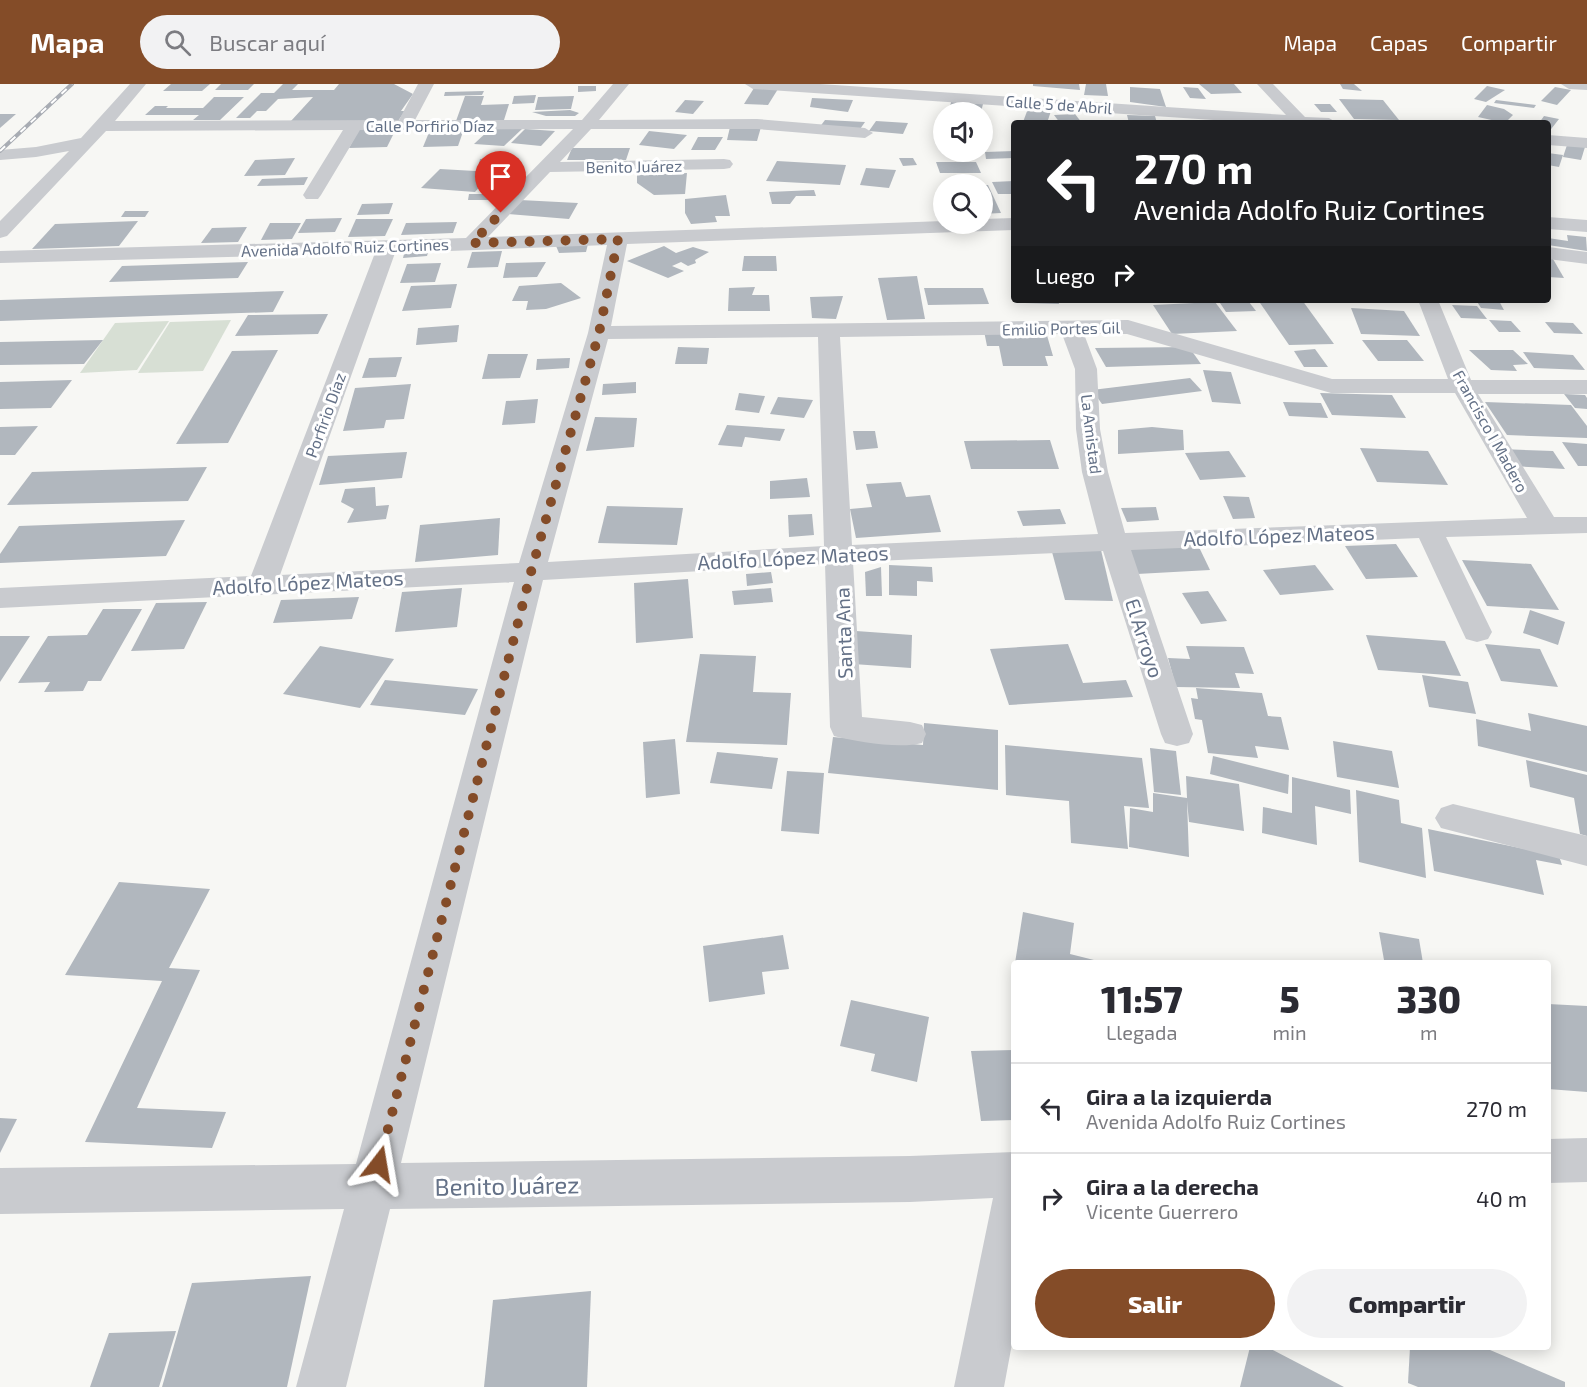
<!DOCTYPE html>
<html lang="es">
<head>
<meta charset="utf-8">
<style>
	:root { --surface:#fff; --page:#f2f2f3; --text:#2b2b33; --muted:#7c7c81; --line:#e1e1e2; --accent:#844c28 }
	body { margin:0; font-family:"Exo 2",sans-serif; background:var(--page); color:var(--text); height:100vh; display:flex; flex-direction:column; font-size:22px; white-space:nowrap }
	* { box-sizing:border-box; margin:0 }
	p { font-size:20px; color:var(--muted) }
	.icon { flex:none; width:33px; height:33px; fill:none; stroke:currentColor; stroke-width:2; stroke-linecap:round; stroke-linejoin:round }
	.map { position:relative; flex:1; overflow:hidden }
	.sheet { position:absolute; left:1011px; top:876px; width:540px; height:390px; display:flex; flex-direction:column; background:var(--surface); border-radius:6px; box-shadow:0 3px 15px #0003 }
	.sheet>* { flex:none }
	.guide { position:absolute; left:1011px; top:36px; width:540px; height:183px; border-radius:6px; box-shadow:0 3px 15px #0003; background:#202124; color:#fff; overflow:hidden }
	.fabs { position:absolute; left:933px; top:18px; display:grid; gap:12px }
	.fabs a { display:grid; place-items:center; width:60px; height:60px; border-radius:50%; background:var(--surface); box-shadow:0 3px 15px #0003; font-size:30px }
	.pin { position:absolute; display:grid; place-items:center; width:51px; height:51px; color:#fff; margin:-62px -26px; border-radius:50% 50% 50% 0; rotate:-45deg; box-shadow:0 0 6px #0007 }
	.pin .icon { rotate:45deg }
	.me { position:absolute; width:66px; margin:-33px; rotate:14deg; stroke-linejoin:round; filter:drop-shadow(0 0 4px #0008) }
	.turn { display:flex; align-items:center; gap:21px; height:126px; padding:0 24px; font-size:27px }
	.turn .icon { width:78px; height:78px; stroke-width:2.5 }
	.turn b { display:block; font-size:42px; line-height:51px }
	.then { display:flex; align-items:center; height:57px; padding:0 24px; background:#0003; gap:12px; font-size:22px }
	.eta { display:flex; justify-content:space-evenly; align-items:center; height:102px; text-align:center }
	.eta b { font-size:36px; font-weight:800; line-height:42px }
	.button { display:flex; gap:12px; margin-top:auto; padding:12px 24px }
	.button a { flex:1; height:69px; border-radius:36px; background:var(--accent); color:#fff; font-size:24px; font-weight:800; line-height:69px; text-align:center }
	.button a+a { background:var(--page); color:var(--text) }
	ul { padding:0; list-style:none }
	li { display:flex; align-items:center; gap:18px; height:90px; padding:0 24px; border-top:2px solid var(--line) }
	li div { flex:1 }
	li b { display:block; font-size:22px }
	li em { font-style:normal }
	header { display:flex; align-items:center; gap:36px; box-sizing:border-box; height:84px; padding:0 30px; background:var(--accent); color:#fff }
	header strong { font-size:28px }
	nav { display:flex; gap:33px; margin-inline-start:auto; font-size:21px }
	.search { width:420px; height:54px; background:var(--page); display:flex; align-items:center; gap:15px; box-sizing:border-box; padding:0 21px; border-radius:33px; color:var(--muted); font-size:22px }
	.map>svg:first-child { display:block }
	.green { fill:#d7dfd4 }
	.building { fill:#b1b7be }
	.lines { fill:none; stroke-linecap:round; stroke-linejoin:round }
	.street { fill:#c9cbcf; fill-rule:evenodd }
	.rail-casing { stroke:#a8acb3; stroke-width:4 }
	.rail { stroke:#fff; stroke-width:2; stroke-dasharray:7; stroke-linecap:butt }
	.route { stroke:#844c28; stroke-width:10; stroke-dasharray:0 18 }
	.labels { text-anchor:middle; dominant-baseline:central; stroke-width:6; stroke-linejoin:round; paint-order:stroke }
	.far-street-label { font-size:16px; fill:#647187; stroke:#fff }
	.street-label { font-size:20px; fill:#647187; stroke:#fff }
	.near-street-label { font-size:24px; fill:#647187; stroke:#fff }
</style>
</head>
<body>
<header>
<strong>Mapa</strong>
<div class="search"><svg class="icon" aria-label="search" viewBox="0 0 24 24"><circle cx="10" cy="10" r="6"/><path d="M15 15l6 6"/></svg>Buscar aquí</div>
<nav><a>Mapa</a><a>Capas</a><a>Compartir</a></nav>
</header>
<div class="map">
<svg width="1587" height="1303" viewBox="0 0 1587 1303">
	<rect width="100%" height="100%" fill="#f7f7f4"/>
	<g class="green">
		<polygon points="231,236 203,287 138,289 170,238"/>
		<polygon points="169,237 137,286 80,289 115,239"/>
	</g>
	<g class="building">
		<polygon points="171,0 210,0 202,7 163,7"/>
		<polygon points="221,0 254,0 248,6 215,6"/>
		<polygon points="283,0 298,0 292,6 334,6 339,0 394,0 413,10 401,27 405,27 398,37 291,37 313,13 278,15 266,27 257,27 250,34 236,34 261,9 274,9"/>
		<polygon points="1033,0 1079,0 1080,6 1033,2"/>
		<polygon points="1086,0 1106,0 1108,12 1084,11"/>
		<polygon points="1199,0 1234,0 1242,9 1211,10"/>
		<polygon points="1340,0 1354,0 1362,7 1343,5"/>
		<polygon points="578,2 596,2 596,7 578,8"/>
		<polygon points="1487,2 1505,6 1486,18 1474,15"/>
		<polygon points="1130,3 1160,5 1166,23 1130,18"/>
		<polygon points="1183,3 1198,4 1206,15 1190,14"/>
		<polygon points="1555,3 1571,6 1557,21 1541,17"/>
		<polygon points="754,4 778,5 768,21 744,20"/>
		<polygon points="484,7 482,11 444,12 445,8"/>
		<polygon points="536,11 534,19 512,20 514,12"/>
		<polygon points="465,12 484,12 481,21 509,20 504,36 456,37"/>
		<polygon points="574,12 571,25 535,26 538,13"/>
		<polygon points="214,13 244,13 220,36 193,36 199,31 145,31 155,22 168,22 166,24 203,24"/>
		<polygon points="812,14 853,16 848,28 810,23"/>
		<polygon points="1339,15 1383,16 1399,36 1354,35"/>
		<polygon points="685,16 704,17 693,30 675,28"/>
		<polygon points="1496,16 1536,21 1534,24 1494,19"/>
		<polygon points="951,18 983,20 981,28 949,28"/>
		<polygon points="1314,20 1330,20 1337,28 1321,28"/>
		<polygon points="1487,21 1504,25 1513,31 1505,39 1478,33"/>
		<polygon points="1029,22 1052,24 1047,39 1023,38"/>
		<polygon points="570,26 579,29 575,32 546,32 532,28"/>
		<polygon points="0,30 16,30 0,44"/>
		<polygon points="1075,30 1082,39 1060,39 1054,31"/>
		<polygon points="1127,31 1155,32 1157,39 1129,39"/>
		<polygon points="1544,32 1559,35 1548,49 1548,39 1539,39"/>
		<polygon points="825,36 865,38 858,48 819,44"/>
		<polygon points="876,37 908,39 903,50 869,47"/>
		<polygon points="730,43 761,43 757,57 727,56"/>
		<polygon points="359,45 396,45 387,63 349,64"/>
		<polygon points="464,45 458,62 423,63 430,46"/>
		<polygon points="490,45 522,45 504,62 474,60"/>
		<polygon points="525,45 555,47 541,62 511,59"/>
		<polygon points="649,47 687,51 674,65 639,61"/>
		<polygon points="698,53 723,53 715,66 691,66"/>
		<polygon points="1567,61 1585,63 1581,76 1563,73"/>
		<polygon points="572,64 630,64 626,76 567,76"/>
		<polygon points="1014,67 1014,74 986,75 985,68"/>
		<polygon points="1548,69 1563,71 1559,83 1548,81"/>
		<polygon points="295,74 285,91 244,92 255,76"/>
		<polygon points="509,74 508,78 479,80 480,75"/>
		<polygon points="899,74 913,74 917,81 903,82"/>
		<polygon points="777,77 846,81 840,101 766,97"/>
		<polygon points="936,78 976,78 981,89 940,89"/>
		<polygon points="866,84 896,86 889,104 860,101"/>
		<polygon points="440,85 493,88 475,108 421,104"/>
		<polygon points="687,89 685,110 654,111 637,99 637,91"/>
		<polygon points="308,93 304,101 257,102 262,95"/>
		<polygon points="1014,97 1014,110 998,110 992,98"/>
		<polygon points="982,101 988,101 1001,129 982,130"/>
		<polygon points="814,106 816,112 796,112 790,120 772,120 769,108"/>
		<polygon points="469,110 493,110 491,116 468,116"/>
		<polygon points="726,111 730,132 715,132 717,138 691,140 685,129 685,115"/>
		<polygon points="520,116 578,119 569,135 508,130"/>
		<polygon points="393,119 389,130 357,131 362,120"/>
		<polygon points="125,127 149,127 145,133 121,133"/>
		<polygon points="342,134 335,148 298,149 306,135"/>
		<polygon points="356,135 393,135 385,152 348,153"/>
		<polygon points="138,137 119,162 32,165 55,140"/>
		<polygon points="457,138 453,149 401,151 406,139"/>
		<polygon points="270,139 301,139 292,155 261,156"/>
		<polygon points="247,143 238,158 201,159 212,144"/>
		<polygon points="1567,151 1586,153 1587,167 1548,161 1548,154 1568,157"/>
		<polygon points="588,160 586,168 559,169 556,162"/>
		<polygon points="664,162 676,169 693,163 709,168 695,176 696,179 688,182 681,178 672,182 684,187 668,194 627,177"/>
		<polygon points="429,165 427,172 403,174 405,166"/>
		<polygon points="502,167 498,183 467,184 472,168"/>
		<polygon points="744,172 776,172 777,187 742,187"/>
		<polygon points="1548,174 1553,175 1564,194 1548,193"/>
		<polygon points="248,178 238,194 109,198 122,182"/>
		<polygon points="546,178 537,193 503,194 506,179"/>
		<polygon points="441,179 435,198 400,199 407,180"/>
		<polygon points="917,192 925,235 887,236 878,194"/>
		<polygon points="561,199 581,214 546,225 526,226 528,217 512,217 519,202"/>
		<polygon points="457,200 451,224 402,227 411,202"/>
		<polygon points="755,203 752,211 769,211 770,227 728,227 729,204"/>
		<polygon points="924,204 983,204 989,220 928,221"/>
		<polygon points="284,207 273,228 0,237 0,216"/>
		<polygon points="843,212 836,235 812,234 810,213"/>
		<polygon points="1025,216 1058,216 1059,220 1025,219"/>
		<polygon points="1258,216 1302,216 1334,260 1289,261"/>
		<polygon points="1476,216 1499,217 1504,226 1481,224"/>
		<polygon points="1215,218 1237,247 1172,250 1153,221"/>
		<polygon points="1249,218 1256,227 1226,228 1220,219"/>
		<polygon points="1452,221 1477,222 1487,235 1461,234"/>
		<polygon points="1351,224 1404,227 1420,252 1361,250"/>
		<polygon points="328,230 318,250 235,252 248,231"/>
		<polygon points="1489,236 1511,237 1521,248 1499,248"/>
		<polygon points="1545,238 1573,239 1583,250 1554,249"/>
		<polygon points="459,241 457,258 416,261 418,244"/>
		<polygon points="984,247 1046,248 1053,272 1045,272 1048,282 1003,282 999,262 987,262"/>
		<polygon points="103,256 84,280 0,281 0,258"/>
		<polygon points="1362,256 1407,256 1424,277 1378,277"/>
		<polygon points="678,263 709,264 707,280 675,280"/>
		<polygon points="1189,263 1201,280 1106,283 1095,264"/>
		<polygon points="1315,265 1328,283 1304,283 1294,267"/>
		<polygon points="278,266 228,359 176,360 232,267"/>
		<polygon points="1469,266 1513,266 1528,280 1513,281 1517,287 1491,286"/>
		<polygon points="1523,268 1573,271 1585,286 1534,284"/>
		<polygon points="488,270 528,270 520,294 482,295"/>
		<polygon points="402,273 396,293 362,294 369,274"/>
		<polygon points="570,274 569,284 536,286 537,275"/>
		<polygon points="1203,286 1231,288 1241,320 1212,318"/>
		<polygon points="1190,294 1202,307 1102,320 1092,306"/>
		<polygon points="72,296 51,324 0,325 0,298"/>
		<polygon points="636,298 636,309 602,311 603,300"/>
		<polygon points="411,300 404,335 386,336 384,344 343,347 355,304"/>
		<polygon points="739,309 765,312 759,329 735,326"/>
		<polygon points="1320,309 1392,311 1406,334 1332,331"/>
		<polygon points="1564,310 1585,311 1587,314 1587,325 1575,324"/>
		<polygon points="778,313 813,316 804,334 770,330"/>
		<polygon points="538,315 535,339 502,341 506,317"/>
		<polygon points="1283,318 1321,319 1328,334 1289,332"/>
		<polygon points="1485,318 1571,321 1587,342 1587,354 1507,351"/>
		<polygon points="595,333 637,334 634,363 586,367"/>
		<polygon points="727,341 785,345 780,357 745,353 742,363 718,361"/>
		<polygon points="38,342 15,371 0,371 0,343"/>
		<polygon points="1152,343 1183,346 1184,366 1118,370 1118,346"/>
		<polygon points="853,347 875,347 878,364 856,366"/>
		<polygon points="1050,356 1059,385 971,385 964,357"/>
		<polygon points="1562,358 1587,360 1587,382 1578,382"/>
		<polygon points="1360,364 1428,367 1448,401 1377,398"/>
		<polygon points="1501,365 1553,367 1565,385 1512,382"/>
		<polygon points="1229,367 1246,393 1200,396 1185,369"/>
		<polygon points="407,368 402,394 319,401 328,372"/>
		<polygon points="207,383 188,417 7,421 32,388"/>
		<polygon points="807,394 810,413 770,415 770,397"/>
		<polygon points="901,398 906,413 930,411 941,448 856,454 850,425 872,423 866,400"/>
		<polygon points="375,403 376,422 389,421 386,435 347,439 354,425 341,418 345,405"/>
		<polygon points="1223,412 1249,413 1255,434 1233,435"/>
		<polygon points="607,422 683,424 677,461 598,459"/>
		<polygon points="1156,423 1159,436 1127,438 1121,424"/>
		<polygon points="1060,425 1066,440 1023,442 1017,427"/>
		<polygon points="812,430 814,451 789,453 788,431"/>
		<polygon points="500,434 498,471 415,478 420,441"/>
		<polygon points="185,436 166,472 0,479 0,470 19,442"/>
		<polygon points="1396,460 1418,493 1366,495 1345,462"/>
		<polygon points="1198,461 1210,486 1137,490 1126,465"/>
		<polygon points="1101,466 1113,517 1065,516 1052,468"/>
		<polygon points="1462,476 1531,480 1559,526 1487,522"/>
		<polygon points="889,481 932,483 933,498 917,497 917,512 889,511"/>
		<polygon points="1315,481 1334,506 1280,511 1263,486"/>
		<polygon points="881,483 882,512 866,512 865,488"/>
		<polygon points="771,488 773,499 747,502 746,490"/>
		<polygon points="688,495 693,554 636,559 634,499"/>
		<polygon points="462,504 457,543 395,548 402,508"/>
		<polygon points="771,504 773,518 734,521 732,507"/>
		<polygon points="1208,507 1227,537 1201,540 1182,509"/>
		<polygon points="359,513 352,535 273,539 281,516"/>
		<polygon points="207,518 184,565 131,567 156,519"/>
		<polygon points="103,525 142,525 101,597 88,597 83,607 44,608 50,598 18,599 48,552 87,551"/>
		<polygon points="1530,526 1565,538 1558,561 1523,549"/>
		<polygon points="856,547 912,551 911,584 853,580"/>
		<polygon points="1366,551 1445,557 1461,592 1378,586"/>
		<polygon points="0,552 30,552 0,598"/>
		<polygon points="1068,560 1083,599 1126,596 1133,613 1009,621 990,565"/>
		<polygon points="1485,560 1540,565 1558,603 1501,597"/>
		<polygon points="320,562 394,575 360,624 283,610"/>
		<polygon points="1186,562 1244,563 1254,590 1235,589 1240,604 1176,603 1168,574 1190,575"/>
		<polygon points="700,570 756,572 753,608 791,609 787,661 686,658"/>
		<polygon points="1422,591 1468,598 1476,630 1429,623"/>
		<polygon points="385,596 478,605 465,631 370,621"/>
		<polygon points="1196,604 1262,609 1268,632 1281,633 1289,666 1255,662 1258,674 1208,669 1202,636 1195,635 1191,614 1198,615"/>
		<polygon points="1528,629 1587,642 1587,688 1478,662 1476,635 1531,647"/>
		<polygon points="924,639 998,646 998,706 828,689 833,653 923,661"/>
		<polygon points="675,655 680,710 646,714 643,658"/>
		<polygon points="1333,657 1392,667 1399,704 1337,693"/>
		<polygon points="1005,661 1142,674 1149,724 1124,722 1128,765 1071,759 1069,717 1006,711"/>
		<polygon points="1150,664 1176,667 1181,711 1154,708"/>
		<polygon points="717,668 778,674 772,705 710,699"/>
		<polygon points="1213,672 1289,691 1288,710 1210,690"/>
		<polygon points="1526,676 1587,691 1587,752 1580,750 1574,714 1530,703"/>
		<polygon points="787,687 824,689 819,750 781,747"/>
		<polygon points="1186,692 1239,700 1244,747 1189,738 1187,717 1189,773 1129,763 1130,724 1153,728 1153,709 1187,714"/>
		<polygon points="1292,693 1350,706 1351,730 1315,722 1317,761 1262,749 1263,723 1292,729"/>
		<polygon points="1356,706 1399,716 1401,739 1422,744 1426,794 1359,778"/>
		<polygon points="1428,745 1559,772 1562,781 1536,776 1544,811 1434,787"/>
		<polygon points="119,798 210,805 169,884 200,886 137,1024 226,1028 212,1064 85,1058 162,897 65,891"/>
		<polygon points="1023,828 1074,839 1070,870 1106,879 1015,879"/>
		<polygon points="1379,848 1419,855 1423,879 1384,876"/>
		<polygon points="783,851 789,885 762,888 765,910 709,918 703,862"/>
		<polygon points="851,916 929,933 917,998 871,987 875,970 840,962"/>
		<polygon points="1548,920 1587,922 1587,1008 1548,1005"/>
		<polygon points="1014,966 1014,1036 981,1037 971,967"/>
		<polygon points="0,1034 17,1035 0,1069"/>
		<polygon points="311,1192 287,1303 162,1303 192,1199"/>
		<polygon points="591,1207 587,1303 484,1303 493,1216"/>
		<polygon points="176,1247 159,1303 90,1303 109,1249"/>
		<polygon points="1250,1263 1267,1263 1344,1303 1240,1303"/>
		<polygon points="1410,1263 1483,1263 1565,1298 1565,1303 1418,1303 1408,1299"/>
	</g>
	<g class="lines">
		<g class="street">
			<path d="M 130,0 L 146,0 L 115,37 L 399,36 L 418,0 L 434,0 L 415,36 L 582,36 L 613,0 L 629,0 L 599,36 L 757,35 L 865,44 L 873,49 L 865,54 L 757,45 L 591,45 L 560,78 L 724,75 L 730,76 L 733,80 L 730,84 L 724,85 L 550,88 L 488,153 L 944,137 L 944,140 L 982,140 L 982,135 L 1014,134 L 1014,146 L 627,160 L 611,242 L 1128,236 L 1332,295 L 1448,295 L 1418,216 L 1438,216 L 1471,296 L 1587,296 L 1587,310 L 1478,310 L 1554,433 L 1587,433 L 1587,449 L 1446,453 L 1492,548 L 1488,555 L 1477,558 L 1466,555 L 1419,454 L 1131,466 L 1193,650 L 1189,659 L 1177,662 L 1165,659 L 1161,650 L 1103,467 L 853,478 L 862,633 L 910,638 L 922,641 L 926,650 L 922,659 C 900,665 857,658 834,652 L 830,643 L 825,480 L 543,496 L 401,1079 L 910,1072 L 1014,1068 L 1014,1249 L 1004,1303 L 954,1303 L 993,1114 L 910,1118 L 390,1125 L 346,1303 L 296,1303 L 344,1125 L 0,1130 L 0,1084 L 356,1080 L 514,498 L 0,524 L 0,504 L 251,492 L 375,169 L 0,179 L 0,167 L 466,154 L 573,45 L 360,46 L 321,111 L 318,115 L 306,115 L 303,111 L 343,46 L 106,47 L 7,152 L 0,154 L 0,137 L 69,67 L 36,73 L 0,76 L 0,66 L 36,63 L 81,54 ZM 607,161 L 588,249 L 519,479 L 280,491 L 395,169 ZM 1062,250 L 1075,285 L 1076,345 L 1082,388 L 1098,450 L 852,461 L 840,253 ZM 1084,250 L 1127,250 L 1331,309 L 1455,309 L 1527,434 L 1125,449 L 1108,388 L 1100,345 L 1097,285 ZM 818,253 L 824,462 L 548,478 L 608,255 Z"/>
			<polygon points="745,0 820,0 1286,31 1257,0 1273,0 1305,33 1329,34 1337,39 1258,39 753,5"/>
			<polygon points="1561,0 1587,0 1587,6 1569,5"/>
			<polygon points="1548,51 1587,54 1587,64 1548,61"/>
			<polygon points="1548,133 1587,136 1587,148 1548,145"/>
			<polygon points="1548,163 1587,168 1587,180 1548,175"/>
			<polygon points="1453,720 1587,752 1587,782 1441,744 1435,734 1441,724"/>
			<polygon points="1587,1054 1587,1098 1548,1099 1548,1055"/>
		</g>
		<defs>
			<polyline id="rail" points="0,67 72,0"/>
		</defs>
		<use href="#rail" class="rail-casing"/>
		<use href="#rail" class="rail"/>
	</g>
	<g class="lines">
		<polyline class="route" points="379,1080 531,488 599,249 618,155 472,159 501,129"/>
	</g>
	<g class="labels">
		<g class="far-street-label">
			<text transform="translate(1059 20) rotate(4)">Calle 5 de Abril</text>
			<text x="430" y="41">Calle Porfirio Díaz</text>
			<text transform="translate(634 82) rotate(-1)">Benito Juárez</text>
			<text transform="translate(345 163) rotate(-2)">Avenida Adolfo Ruiz Cortines</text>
			<text transform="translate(1061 244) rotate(-1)">Emilio Portes Gil</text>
			<text transform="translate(325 331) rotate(-70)">Porfirio Díaz</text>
			<text transform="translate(1491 347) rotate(61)">Francisco I Madero</text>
			<text transform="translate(1092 350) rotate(83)">La Amistad</text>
		</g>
		<g class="street-label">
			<text transform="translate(1279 451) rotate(-2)">Adolfo López Mateos</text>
			<text transform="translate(793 473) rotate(-3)">Adolfo López Mateos</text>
			<text transform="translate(308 498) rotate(-3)">Adolfo López Mateos</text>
			<text transform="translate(843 549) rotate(-92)">Santa Ana</text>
			<text transform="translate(1145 554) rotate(72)">El Arroyo</text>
		</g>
		<g class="near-street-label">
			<text transform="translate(507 1101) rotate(-1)">Benito Juárez</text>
		</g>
	</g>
</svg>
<div class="fabs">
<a><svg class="icon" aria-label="sound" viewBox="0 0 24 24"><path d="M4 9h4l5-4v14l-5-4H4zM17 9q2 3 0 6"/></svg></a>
<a><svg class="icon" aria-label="search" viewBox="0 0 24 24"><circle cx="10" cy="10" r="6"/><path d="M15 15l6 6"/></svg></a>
</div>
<div class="pin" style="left:501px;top:129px;background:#d93025"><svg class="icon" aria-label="arrive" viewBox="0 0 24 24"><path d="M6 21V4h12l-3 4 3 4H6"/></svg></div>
<svg class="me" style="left:379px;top:1080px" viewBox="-20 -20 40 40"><path d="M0-17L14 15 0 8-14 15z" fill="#844c28" stroke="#fff" stroke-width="4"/></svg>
<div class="guide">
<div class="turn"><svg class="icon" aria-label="left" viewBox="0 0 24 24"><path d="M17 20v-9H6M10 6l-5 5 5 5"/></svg><div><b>270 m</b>Avenida Adolfo Ruiz Cortines</div></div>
<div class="then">Luego<svg class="icon" aria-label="right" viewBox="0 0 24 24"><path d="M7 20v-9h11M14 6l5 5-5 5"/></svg></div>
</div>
<section class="sheet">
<div class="eta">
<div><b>11:57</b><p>Llegada</p></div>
<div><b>5</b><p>min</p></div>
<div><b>330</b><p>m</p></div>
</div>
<ul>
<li><svg class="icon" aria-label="left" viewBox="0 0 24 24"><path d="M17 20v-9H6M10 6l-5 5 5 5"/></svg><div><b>Gira a la izquierda</b><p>Avenida Adolfo Ruiz Cortines</p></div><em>270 m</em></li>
<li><svg class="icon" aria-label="right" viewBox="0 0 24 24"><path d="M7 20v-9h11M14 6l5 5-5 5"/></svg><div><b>Gira a la derecha</b><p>Vicente Guerrero</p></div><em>40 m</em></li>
</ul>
<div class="button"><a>Salir</a><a>Compartir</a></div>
</section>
</div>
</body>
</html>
